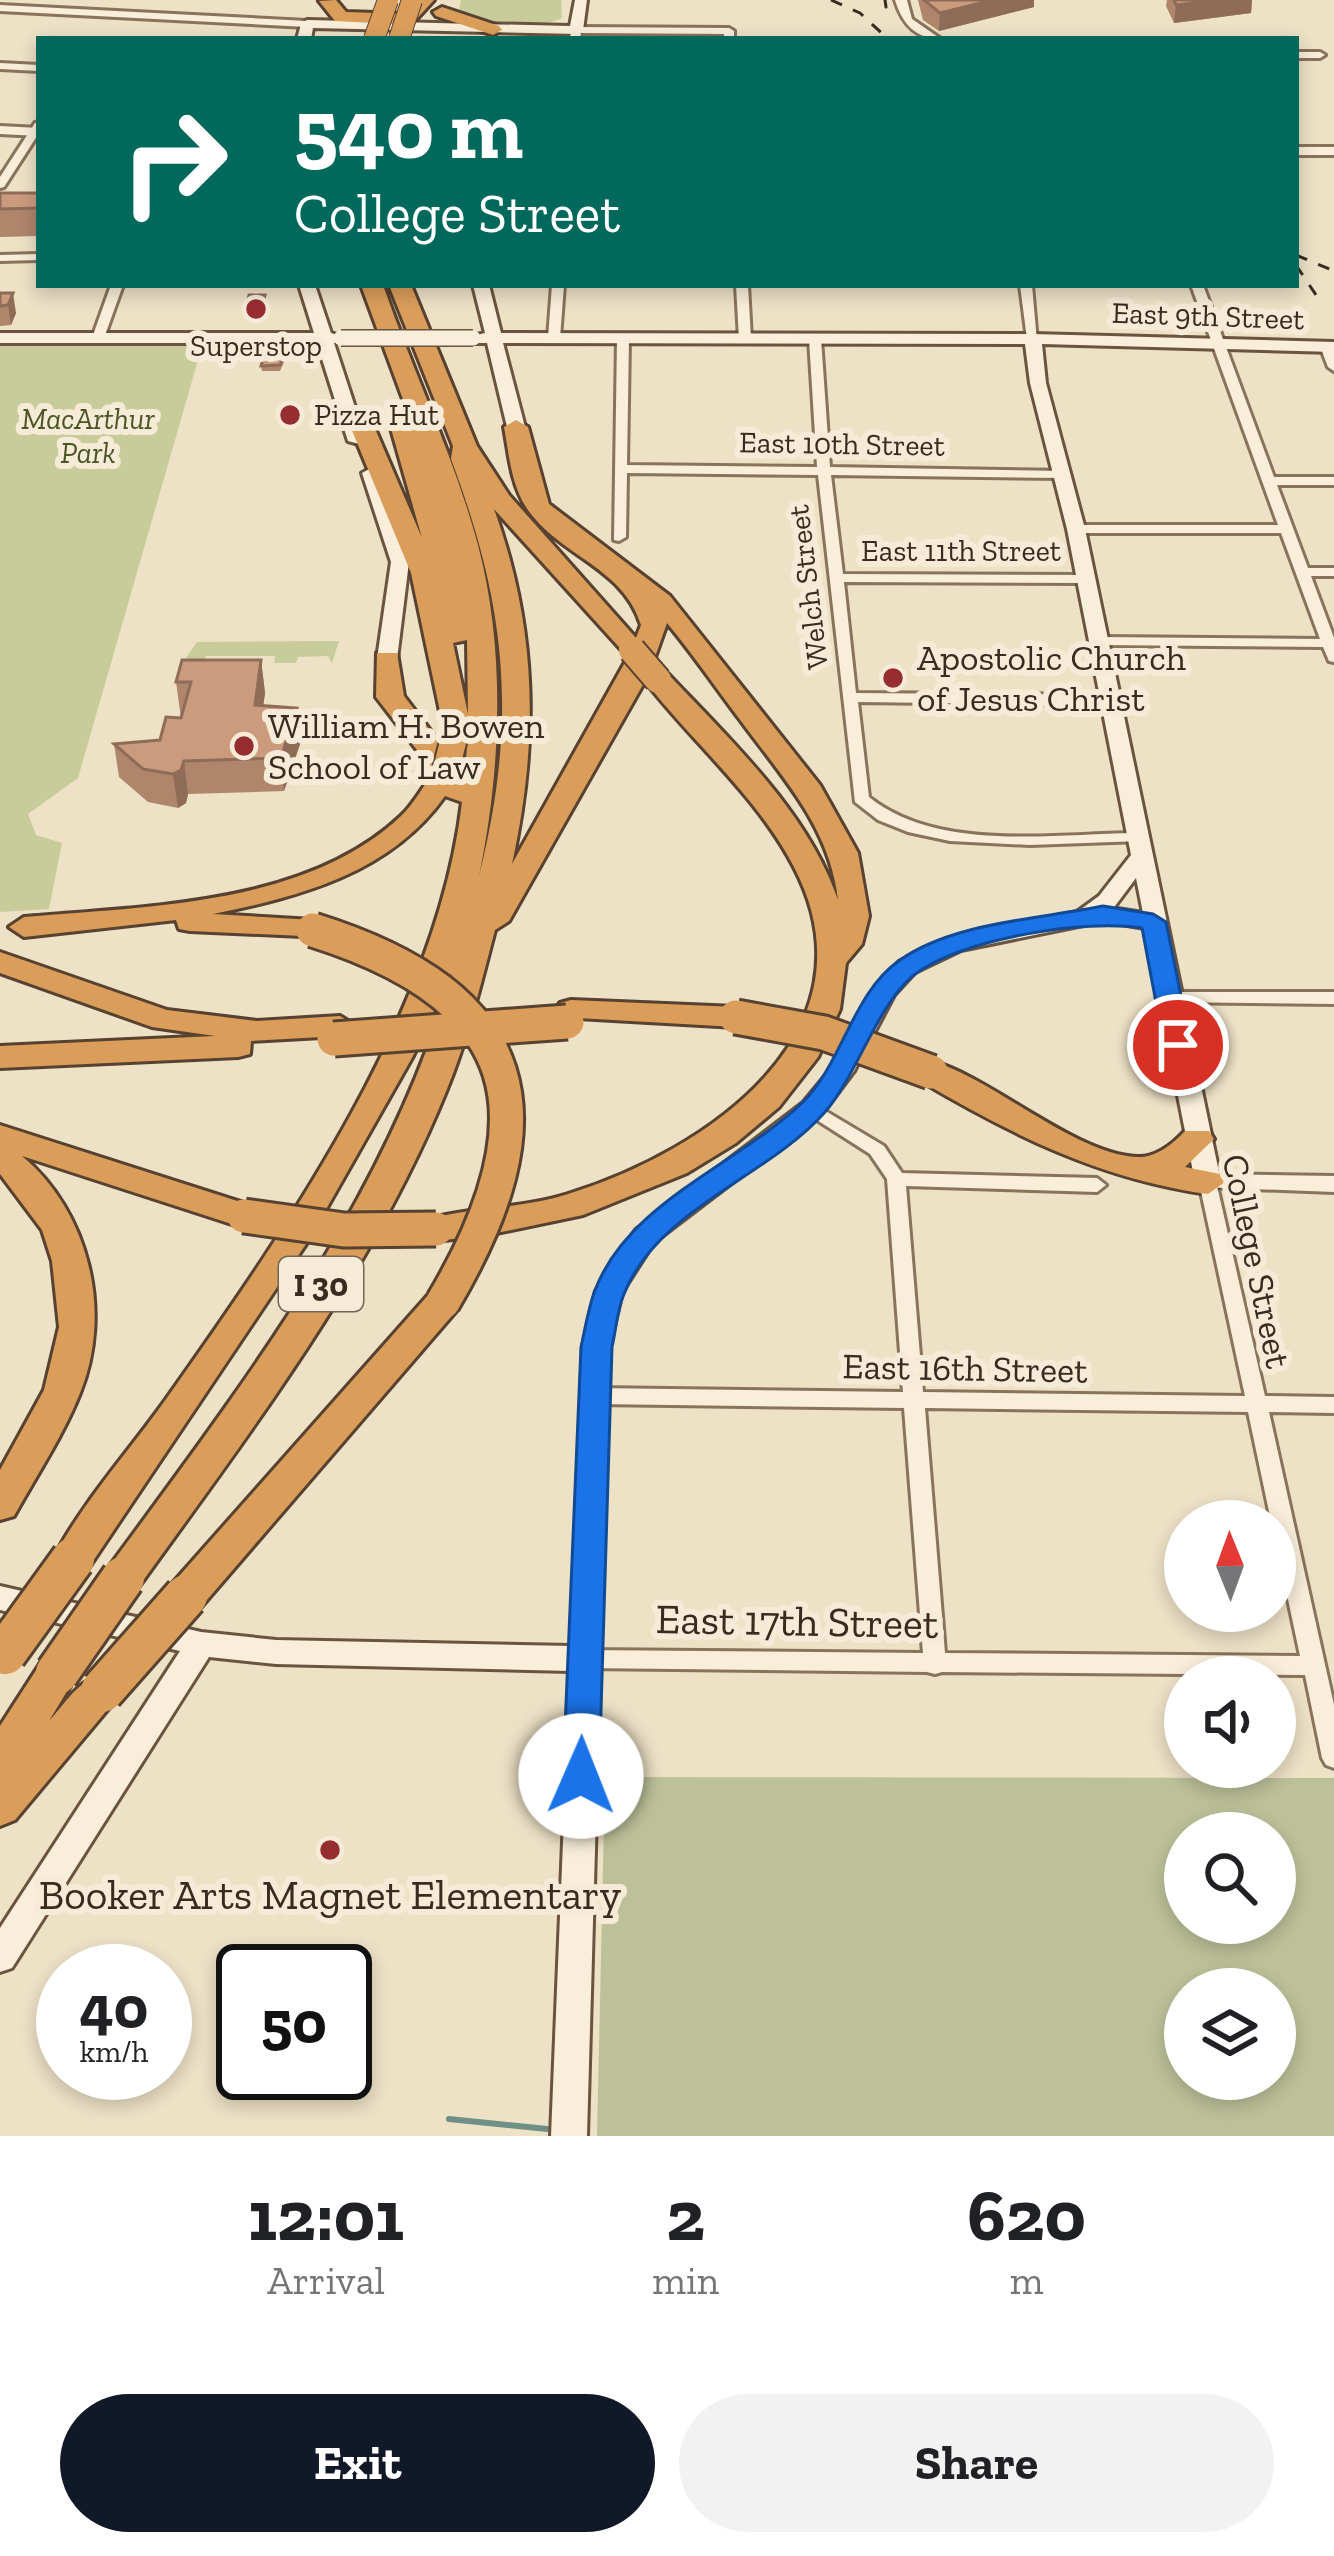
<!DOCTYPE html>
<html lang="en">
<head>
<meta charset="utf-8">
<style>
	:root { --surface:#fff; --page:#f2f2f2; --text:#202124; --muted:#757577; --accent:#111827 }
	body { margin:0; font-family:"Zilla Slab",serif; background:var(--page); color:var(--text); height:100vh; display:flex; flex-direction:column; font-size:45px; white-space:nowrap }
	* { box-sizing:border-box; margin:0 }
	p { font-size:39px; color:var(--muted) }
	.icon { flex:none; width:66px; height:66px; fill:none; stroke:currentColor; stroke-width:2; stroke-linecap:round; stroke-linejoin:round }
	.map { position:relative; height:2136px; overflow:hidden }
	.details { display:flex; flex-direction:column; background:var(--surface); flex:1 }
	.details>* { flex:none }
	.top-card { position:absolute; left:36px; top:36px; width:1263px; height:252px; border-radius:0px; box-shadow:0 6px 18px #0003; background:#00695c; color:#fff; overflow:hidden }
	.needle { width:78px; rotate:359deg }
	.buttons { position:absolute; left:1164px; top:1500px; display:grid; gap:24px }
	.buttons a { display:grid; place-items:center; width:132px; height:132px; border-radius:50%; background:var(--surface); box-shadow:0 6px 18px #0003; font-size:60px }
	.speed { position:absolute; left:36px; top:1944px; display:flex; gap:24px; font-size:60px; font-weight:700; text-align:center }
	.speed>* { display:grid; place-content:center; width:156px; height:156px; border-radius:50%; background:var(--surface); box-shadow:0 6px 18px #0003; line-height:1 }
	.speed small { font-size:30px; font-weight:400 }
	.speed .limit { border:6px solid #111; border-radius:18px; background:#fff; color:#111 }
	.pin { position:absolute; display:grid; place-items:center; width:102px; height:102px; color:#fff; margin:-51px; border:6px solid #fff; border-radius:50%; box-shadow:0 3px 12px #0007 }
	.me { position:absolute; width:132px; margin:-66px; rotate:1deg; stroke-linejoin:round; filter:drop-shadow(0 0 9px #0008) }
	.turn { display:flex; align-items:center; gap:42px; height:252px; padding:0 60px; font-size:54px }
	.turn .icon { width:156px; height:156px; stroke-width:2.5 }
	.turn b { display:block; font-size:84px; line-height:102px }
	.eta { display:flex; justify-content:space-evenly; align-items:center; height:204px; text-align:center }
	.eta b { font-size:72px; font-weight:700; line-height:84px }
	.action { display:flex; gap:24px; margin-top:auto; padding:24px 60px }
	.action a { flex:1; height:138px; border-radius:72px; background:var(--accent); color:#fff; font-size:48px; font-weight:700; line-height:138px; text-align:center }
	.action a+a { background:var(--page); color:var(--text) }
	.map>svg:first-child { display:block }
	.green { fill:#c7cc9a }
	.cemetery { fill:#bdc199; fill-rule:evenodd }
	.lines { fill:none; stroke-linecap:round; stroke-linejoin:round }
	.stream { stroke:#6e9086; stroke-width:6 }
	.minor-casing { stroke:#88735c; stroke-width:6 }
	.tertiary-casing { stroke:#88735c; stroke-width:6 }
	.secondary-casing { stroke:#6a543f; stroke-width:6 }
	.motorway-casing { stroke:#574130; stroke-width:6 }
	.minor { fill:#f8eed9; fill-rule:evenodd }
	.tertiary { fill:#f8eed9; fill-rule:evenodd }
	.secondary { fill:#f8eed9; fill-rule:evenodd }
	.motorway { fill:#da9e5a; fill-rule:evenodd }
	.tram { stroke:#392b20; stroke-width:3 }
	.rail { stroke:#392b20; stroke-width:3; stroke-dasharray:12 12; stroke-linecap:butt }
	.secondary-bridge-casing { stroke:#6a543f; stroke-width:18; stroke-linecap:butt }
	.motorway-bridge-far3-casing { stroke:#574130; stroke-width:22; stroke-linecap:butt }
	.motorway-bridge-far2-casing { stroke:#574130; stroke-width:30; stroke-linecap:butt }
	.motorway-bridge-far1-casing { stroke:#574130; stroke-width:39; stroke-linecap:butt }
	.motorway-bridge-casing { stroke:#574130; stroke-width:48; stroke-linecap:butt }
	.secondary-bridge { stroke:#f8eed9; stroke-width:15 }
	.motorway-bridge-far3 { stroke:#da9e5a; stroke-width:20 }
	.motorway-bridge-far2 { stroke:#da9e5a; stroke-width:26 }
	.motorway-bridge-far1 { stroke:#da9e5a; stroke-width:33 }
	.motorway-bridge { stroke:#da9e5a; stroke-width:42 }
	.wall { fill:#af856c }
	.shaded-wall { fill:#8e6c58 }
	.building { fill:#cb9b7d; stroke:#8e6c58; stroke-width:3 }
	.route { fill:#1a73e8; stroke:#114b97; stroke-width:3 }
	.poi-dot { fill:#962d31; stroke:#f5ebd6; stroke-width:4.5 }
	.labels { text-anchor:middle; dominant-baseline:central; stroke-width:12; stroke-linejoin:round; paint-order:stroke }
	.far-street-label { font-size:30px; fill:#392b20; stroke:#f5ebd6 }
	.far-poi-label { font-size:30px; fill:#392b20; stroke:#f5ebd6 }
	.far-park-label { font-size:30px; font-style:italic; fill:#4b5527; stroke:#f5ebd6 }
	.shield { fill:#f5ebd6; stroke:#716557; stroke-width:3 }
	.shield-label { font-size:33px; font-weight:bold; fill:#392b20 }
	.poi-label { font-size:36px; fill:#392b20; stroke:#f5ebd6; text-anchor:start }
	.street-label { font-size:36px; fill:#392b20; stroke:#f5ebd6 }
	.near-street-label { font-size:42px; fill:#392b20; stroke:#f5ebd6 }
	.near-poi-label { font-size:42px; fill:#392b20; stroke:#f5ebd6 }
</style>
</head>
<body>
<div class="map">
<svg width="1334" height="2136" viewBox="0 0 1334 2136">
	<rect width="100%" height="100%" fill="#ede1c6"/>
	<g class="green">
		<path d="M 461,0 L 561,0 L 562,18 C 532,32 488,27 458,15 Z"/>
		<polygon points="0,343 202,346 78,778 28,814 36,835 62,843 49,909 0,912"/>
		<polygon points="339,641 332,663 328,656 298,657 296,663 274,663 275,656 206,656 204,662 186,658 197,642"/>
	</g>
	<path class="cemetery" d="M 605,1777 L 1334,1778 L 1334,2136 L 597,2136 ZM 1185,1833 L 1275,1833 L 1275,1923 L 1185,1923 ZM 1185,1989 L 1275,1989 L 1275,2079 L 1185,2079 Z"/>
	<g class="lines">
		<polyline class="stream" points="449,2119 557,2130"/>
		<defs>
			<g id="minor">
				<polygon points="0,5 307,21 312,24 307,27 0,11"/>
				<polygon points="576,27 729,28 734,31 734,39 724,39 724,34 581,33 580,39 570,39 571,30"/>
				<polygon points="1296,52 1320,52 1325,55 1320,58 1296,58"/>
				<polygon points="0,63 39,65 39,71 0,69"/>
				<polygon points="39,122 39,133 4,187 0,188 0,177 35,123"/>
				<polygon points="39,254 39,260 0,261 0,255"/>
				<polygon points="111,285 123,285 104,338 94,341 92,338"/>
				<polygon points="552,285 564,285 560,338 554,342 548,338"/>
				<polygon points="736,285 748,285 751,339 745,343 739,339"/>
				<polygon points="1020,285 1032,285 1037,342 1027,339"/>
				<polygon points="1191,285 1203,285 1274,477 1334,477 1334,485 1277,485 1308,568 1334,568 1334,576 1311,576 1334,638 1334,662 1329,661 1323,647 1098,645 1091,641 1098,637 1320,639 1281,533 1076,533 1069,529 1076,525 1278,525"/>
				<path d="M 623,335 L 629,339 L 627,465 L 817,467 L 809,339 L 815,335 L 821,339 L 830,467 L 1067,471 L 1069,474 L 1062,478 L 831,475 L 843,574 L 1083,575 L 1090,579 L 1083,583 L 844,582 L 856,693 L 1109,695 L 1117,700 L 1109,705 L 858,702 L 869,797 C 937,852 1052,834 1135,833 L 1141,835 L 1143,838 L 1141,841 L 1030,845 L 950,841 L 908,832 L 878,820 L 855,802 L 818,475 L 627,473 L 626,537 L 619,541 L 614,540 L 617,339 Z"/>
				<polygon points="1326,342 1330,343 1334,351 1334,371 1328,367 1320,346"/>
				<polygon points="1168,992 1334,992 1334,1004 1162,1002 1159,998 1162,994"/>
				<path d="M 812,1103 L 884,1146 L 902,1173 L 1097,1178 L 1106,1185 L 1097,1192 L 906,1186 L 923,1392 L 1245,1396 L 1199,1182 L 1208,1175 L 1215,1177 L 1265,1396 L 1334,1397 L 1334,1413 L 1269,1412 L 1334,1705 L 1334,1768 L 1326,1765 L 1322,1758 L 1305,1675 L 942,1672 L 935,1674 L 927,1672 L 583,1668 L 575,1666 L 572,1659 L 575,1652 L 583,1650 L 923,1653 L 904,1408 L 595,1404 L 588,1401 L 585,1396 L 588,1391 L 595,1388 L 903,1392 L 887,1179 L 870,1154 L 806,1113 L 803,1109 ZM 925,1408 L 1248,1412 L 1271,1521 L 1275,1521 L 1275,1538 L 1300,1656 L 945,1653 Z"/>
			</g>
			<g id="tertiary">
				<path d="M 895,0 L 907,0 L 912,19 L 941,39 C 915,39 902,23 895,0 Z"/>
				<polygon points="0,126 39,128 39,136 0,134"/>
				<rect x="1296" y="147" width="38" height="8"/>
				<polygon points="1208,1174 1334,1176 1334,1192 1200,1187 1197,1182"/>
			</g>
			<g id="secondary">
				<polygon points="575,0 587,0 583,30 576,34 313,28 311,39 297,39 301,24 307,20 570,26"/>
				<polygon points="299,285 315,285 331,333 347,338 334,343 366,441 363,445 348,441 317,343 0,343 0,333 314,333"/>
				<path d="M 473,285 L 489,285 L 501,333 L 1033,334 L 1334,342 L 1334,352 L 1042,344 L 1046,383 L 1085,529 L 1221,1182 L 1217,1188 L 1199,1188 L 1195,1182 L 1145,928 L 1103,921 L 961,950 L 915,972 L 894,995 L 854,1071 L 821,1115 L 654,1242 L 622,1292 L 609,1347 L 587,2136 L 551,2136 L 570,1671 L 276,1664 L 209,1657 L 12,1968 L 0,1972 L 0,1928 L 180,1651 L 0,1610 L 0,1586 L 201,1632 L 276,1640 L 571,1646 L 583,1347 L 596,1291 L 636,1230 L 803,1103 L 832,1068 L 876,986 L 899,962 L 946,939 L 1077,912 L 1099,896 L 1131,855 L 1067,529 L 1030,383 L 1025,344 L 503,343 L 525,427 L 516,432 L 507,427 L 487,343 L 473,343 L 465,338 L 485,333 ZM 1136,878 L 1143,913 L 1111,908 L 1115,906 Z"/>
				<polygon points="371,468 380,473 409,562 397,659 387,665 377,659 391,562 362,473"/>
			</g>
			<g id="motorway">
				<polygon points="336,0 346,12 406,14 416,0 434,0 411,25 335,21 319,1"/>
				<polygon points="442,7 499,26 502,30 493,35 436,16 433,12"/>
				<path d="M 361,285 L 383,285 C 413,372 454,456 478,545 C 506,651 501,770 479,876 C 518,720 507,608 451,459 L 453,446 L 389,285 L 411,285 L 477,446 L 509,495 L 636,638 L 641,625 C 623,566 558,556 526,507 C 511,484 509,454 504,427 L 516,420 L 528,427 L 549,504 L 670,596 L 820,785 L 858,853 L 869,916 L 862,944 L 846,963 L 840,1009 L 818,1057 L 779,1107 L 736,1143 L 687,1173 L 583,1215 L 487,1235 L 436,1241 L 424,1238 L 418,1229 L 424,1220 C 470,1207 521,1209 568,1194 C 705,1152 881,1033 794,867 C 757,796 694,744 645,681 L 509,921 L 495,930 C 481,983 468,1038 447,1089 C 374,1270 250,1432 137,1589 L 123,1594 L 109,1589 L 103,1578 L 109,1567 C 244,1383 389,1196 452,973 L 413,1056 L 308,1241 L 87,1570 L 73,1575 L 59,1570 L 53,1559 C 83,1501 132,1448 169,1395 C 290,1224 437,1013 462,802 L 445,796 C 390,873 302,896 213,914 L 313,920 L 324,923 L 328,930 L 324,937 L 190,931 L 179,929 L 176,920 L 24,937 L 9,927 L 24,917 C 146,906 306,906 401,816 C 414,804 423,786 434,772 L 376,697 L 377,653 L 397,653 L 404,696 L 465,776 L 468,731 L 457,734 L 443,726 L 411,573 L 351,428 L 341,421 L 353,414 L 373,424 L 422,538 L 390,425 L 402,418 L 411,421 ZM 494,509 L 628,657 L 512,864 C 539,740 537,628 494,509 ZM 667,623 C 693,654 716,688 741,721 C 782,777 830,827 838,900 C 808,812 730,740 668,674 L 649,674 ZM 467,640 L 468,714 L 453,643 Z"/>
				<polygon points="0,952 167,1010 257,1021 340,1016 356,1026 340,1036 251,1041 250,1054 238,1057 0,1068 0,1046 215,1036 152,1027 0,973"/>
				<polygon points="571,1000 736,1007 752,1017 736,1027 560,1017 555,1010 560,1003"/>
				<path d="M 931,1061 C 991,1077 1074,1154 1137,1157 C 1156,1158 1173,1144 1185,1131 L 1209,1131 L 1214,1139 L 1185,1167 L 1220,1174 L 1225,1182 L 1208,1194 C 1101,1179 1012,1135 919,1080 L 914,1072 Z"/>
				<path d="M 0,1125 L 256,1207 L 262,1216 L 256,1225 L 244,1228 L 22,1156 C 89,1212 113,1312 80,1393 C 63,1436 36,1476 14,1516 L 0,1520 L 0,1470 L 44,1390 L 59,1327 L 52,1261 L 42,1230 L 0,1174 Z"/>
				<polygon points="443,1289 456,1293 461,1302 456,1311 200,1608 186,1612 172,1608 166,1596 172,1584 430,1293"/>
				<path d="M 57,1656 L 72,1661 L 78,1673 L 49,1721 C 69,1699 85,1668 117,1679 L 123,1691 L 15,1820 L 0,1826 L 0,1726 L 42,1661 Z"/>
			</g>
		</defs>
		<use href="#minor" class="minor-casing"/>
		<use href="#tertiary" class="tertiary-casing"/>
		<use href="#secondary" class="secondary-casing"/>
		<use href="#motorway" class="motorway-casing"/>
		<use href="#minor" class="minor"/>
		<use href="#tertiary" class="tertiary"/>
		<use href="#secondary" class="secondary"/>
		<use href="#motorway" class="motorway"/>
		<polyline class="tram" points="885,0 886,7"/>
		<g class="rail">
			<polyline points="831,0 860,13 888,39"/>
			<polyline points="1296,255 1334,271"/>
			<polyline points="1296,265 1318,298"/>
		</g>
		<defs>
			<polyline id="secondary-bridge" points="341,338 473,338"/>
			<g id="motorway-bridge-far3">
				<polyline points="374,39 388,0"/>
				<polyline points="399,39 412,0"/>
			</g>
			<g id="motorway-bridge-far2">
				<polyline points="632,650 658,680"/>
				<polyline points="444,778 457,726"/>
			</g>
			<g id="motorway-bridge-far1">
				<path d="M 313,930 C 527,997 553,1116 443,1302"/>
				<polyline points="736,1017 824,1033 931,1072"/>
				<polyline points="334,1039 567,1022"/>
				<polyline points="244,1216 344,1230 436,1229"/>
			</g>
			<g id="motorway-bridge">
				<polyline points="5,1653 73,1559"/>
				<polyline points="57,1673 123,1578"/>
				<polyline points="102,1691 186,1596"/>
			</g>
		</defs>
		<use href="#secondary-bridge" class="secondary-bridge-casing"/>
		<use href="#motorway-bridge-far3" class="motorway-bridge-far3-casing"/>
		<use href="#motorway-bridge-far2" class="motorway-bridge-far2-casing"/>
		<use href="#motorway-bridge-far1" class="motorway-bridge-far1-casing"/>
		<use href="#motorway-bridge" class="motorway-bridge-casing"/>
		<use href="#secondary-bridge" class="secondary-bridge"/>
		<use href="#motorway-bridge-far3" class="motorway-bridge-far3"/>
		<use href="#motorway-bridge-far2" class="motorway-bridge-far2"/>
		<use href="#motorway-bridge-far1" class="motorway-bridge-far1"/>
		<use href="#motorway-bridge" class="motorway-bridge"/>
	</g>
	<g class="wall">
		<polygon points="918,0 1034,0 1034,7 939,31 923,20"/>
		<polygon points="1167,0 1252,0 1251,13 1174,23 1166,6"/>
		<polygon points="0,193 39,193 39,236 0,237"/>
		<polygon points="0,293 16,313 11,325 0,326"/>
		<polygon points="265,295 266,302 263,316 246,316 246,309"/>
		<polygon points="291,347 280,371 262,371 261,366"/>
		<polygon points="261,660 265,693 263,706 297,708 301,741 284,791 188,794 186,803 178,808 148,802 119,777 114,744 160,740 181,718 176,682"/>
	</g>
	<g class="shaded-wall">
		<polygon points="993,0 1034,0 1034,7 939,31 940,13"/>
		<polygon points="1221,0 1252,0 1251,13 1174,23 1176,5"/>
		<polygon points="13,293 16,313 11,325 8,305"/>
		<polygon points="261,660 265,693 259,738 255,705"/>
		<polygon points="297,708 301,741 284,791 281,758"/>
		<polygon points="184,761 188,794 186,803 178,808 173,774"/>
	</g>
	<g class="building">
		<polygon points="924,0 993,0 940,13"/>
		<polygon points="1174,0 1221,0 1176,5"/>
		<polygon points="0,193 39,193 39,208 0,209"/>
		<polygon points="0,293 13,293 8,305 0,306"/>
		<polygon points="249,295 265,295 262,309 246,309"/>
		<polygon points="268,342 290,342 280,365 261,366"/>
		<polygon points="182,660 261,660 255,705 297,708 281,758 184,761 181,770 173,774 143,769 114,744 160,740 166,717 181,718 191,682 176,682"/>
	</g>
	<path class="route" d="M 1103,906 L 1153,914 L 1166,922 L 1191,1045 L 1187,1051 L 1178,1054 L 1164,1045 L 1142,928 C 1083,919 972,938 921,970 C 880,995 859,1073 825,1112 C 767,1178 658,1208 624,1294 C 617,1310 616,1330 612,1347 L 599,1776 L 593,1787 L 581,1791 L 568,1787 L 563,1776 L 581,1347 C 585,1329 588,1310 594,1293 C 626,1203 737,1165 802,1103 C 843,1063 852,993 900,960 C 954,922 1040,919 1103,906 Z"/>
	<g class="poi-dot">
		<circle cx="256" cy="309" r="12"/>
		<circle cx="290" cy="415" r="12"/>
		<circle cx="893" cy="678" r="12"/>
		<circle cx="244" cy="746" r="12"/>
		<circle cx="330" cy="1850" r="12"/>
	</g>
	<g class="labels">
		<g class="far-street-label">
			<text transform="translate(1208 316) rotate(2)">East 9th Street</text>
			<text transform="translate(842 444) rotate(1)">East 10th Street</text>
			<text x="961" y="551">East 11th Street</text>
			<text transform="translate(808 587) rotate(-97)">Welch Street</text>
		</g>
		<g class="far-poi-label">
			<text x="256" y="346">Superstop</text>
			<text x="314" y="415" text-anchor="start">Pizza Hut</text>
		</g>
		<g class="far-park-label">
			<text x="88" y="419">MacArthur<tspan x="88" dy="34">Park</tspan></text>
		</g>
		<rect class="shield" x="279" y="1257" width="84" height="54" rx="9"/>
		<g class="shield-label">
			<text x="321" y="1284">I 30</text>
		</g>
		<g class="poi-label">
			<text x="917" y="657">Apostolic Church<tspan x="917" dy="41">of Jesus Christ</tspan></text>
			<text x="268" y="725">William H. Bowen<tspan x="268" dy="41">School of Law</tspan></text>
		</g>
		<g class="street-label">
			<text transform="translate(1257 1261) rotate(78)">College Street</text>
			<text transform="translate(965 1368) rotate(1)">East 16th Street</text>
		</g>
		<g class="near-street-label">
			<text transform="translate(797 1621) rotate(1)">East 17th Street</text>
		</g>
		<g class="near-poi-label">
			<text x="330" y="1894">Booker Arts Magnet Elementary</text>
		</g>
	</g>
</svg>
<div class="buttons">
<a><svg class="needle" viewBox="-14 -14 28 28"><path d="M0-13l5 13h-10z" fill="#e53935"/><path d="M0 13l5-13h-10z" fill="#757577"/></svg></a>
<a><svg class="icon" aria-label="sound" viewBox="0 0 24 24"><path d="M4 9h4l5-4v14l-5-4H4zM17 9q2 3 0 6"/></svg></a>
<a><svg class="icon" aria-label="search" viewBox="0 0 24 24"><circle cx="10" cy="10" r="6"/><path d="M15 15l6 6"/></svg></a>
<a><svg class="icon" aria-label="layers" viewBox="0 0 24 24"><path d="M12 4l9 5-9 5-9-5zM3 14l9 5 9-5"/></svg></a>
</div>
<div class="speed"><div>40<small>km/h</small></div><div class="limit">50</div></div>
<div class="pin" style="left:1178px;top:1045px;background:#d93025"><svg class="icon" aria-label="arrive" viewBox="0 0 24 24"><path d="M6 21V4h12l-3 4 3 4H6"/></svg></div>
<svg class="me" style="left:581px;top:1776px" viewBox="-20 -20 40 40"><circle r="19" fill="#fff"/><path d="M0-13L10 11 0 6-10 11z" fill="#1a73e8"/></svg>
<div class="top-card">
<div class="turn"><svg class="icon" aria-label="right" viewBox="0 0 24 24"><path d="M7 20v-9h11M14 6l5 5-5 5"/></svg><div><b>540 m</b>College Street</div></div>
</div>
</div>
<section class="details">
<div class="eta">
<div><b>12:01</b><p>Arrival</p></div>
<div><b>2</b><p>min</p></div>
<div><b>620</b><p>m</p></div>
</div>
<div class="action"><a>Exit</a><a>Share</a></div>
</section>
</body>
</html>
